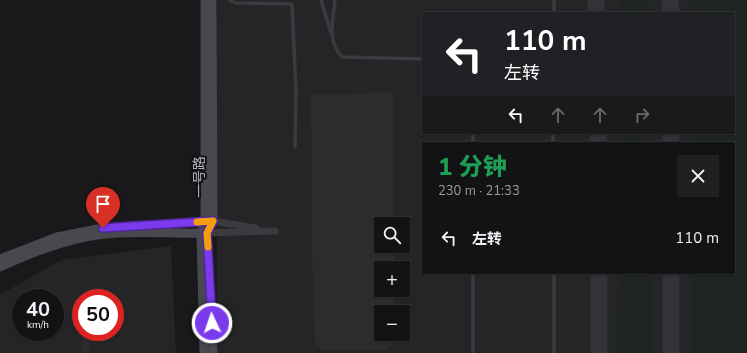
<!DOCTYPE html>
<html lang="zh">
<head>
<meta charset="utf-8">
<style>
	:root { --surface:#131214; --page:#202022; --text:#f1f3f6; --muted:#9d9ea0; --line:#323234 }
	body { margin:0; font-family:"Nunito Sans","Noto Sans SC",sans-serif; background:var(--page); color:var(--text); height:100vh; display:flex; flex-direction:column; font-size:15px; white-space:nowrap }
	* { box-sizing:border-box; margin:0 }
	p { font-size:13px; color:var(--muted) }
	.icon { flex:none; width:22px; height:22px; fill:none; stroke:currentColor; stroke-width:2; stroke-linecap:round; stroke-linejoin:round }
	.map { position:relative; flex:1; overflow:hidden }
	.side { position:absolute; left:422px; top:142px; width:313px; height:132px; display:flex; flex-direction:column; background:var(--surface); border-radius:0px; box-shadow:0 1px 3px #0004,0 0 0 1px var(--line) }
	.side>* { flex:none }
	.hud { position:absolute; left:422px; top:12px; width:313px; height:122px; border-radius:0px; box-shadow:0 1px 3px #0004,0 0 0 1px var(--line); background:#202124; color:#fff; overflow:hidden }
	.tools { position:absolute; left:374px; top:217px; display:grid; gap:8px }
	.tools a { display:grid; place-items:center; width:36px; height:36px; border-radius:0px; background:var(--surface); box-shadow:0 1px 3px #0004,0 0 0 1px var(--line); font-size:20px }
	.speed { position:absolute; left:12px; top:289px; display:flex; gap:8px; font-size:20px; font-weight:700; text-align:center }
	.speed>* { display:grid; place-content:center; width:52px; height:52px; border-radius:50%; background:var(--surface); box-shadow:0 1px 3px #0004,0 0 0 1px var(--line); line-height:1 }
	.speed small { font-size:10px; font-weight:400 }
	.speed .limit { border:6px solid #d22; background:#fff; color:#111 }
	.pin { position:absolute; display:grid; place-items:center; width:34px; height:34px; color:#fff; margin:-41px -17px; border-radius:50% 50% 50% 0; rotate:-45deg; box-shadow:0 0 4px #0007 }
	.pin .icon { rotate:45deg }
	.me { position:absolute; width:44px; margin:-22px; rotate:357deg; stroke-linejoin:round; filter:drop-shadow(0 0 3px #0008) }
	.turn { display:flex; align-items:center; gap:14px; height:84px; padding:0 16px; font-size:18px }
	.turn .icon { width:52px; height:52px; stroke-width:2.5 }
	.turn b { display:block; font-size:28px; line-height:34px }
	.lanes { display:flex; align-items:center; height:38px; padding:0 16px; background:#0003; justify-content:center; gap:20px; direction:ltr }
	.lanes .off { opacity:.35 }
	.round { display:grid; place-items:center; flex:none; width:42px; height:42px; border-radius:0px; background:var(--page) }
	.summary { display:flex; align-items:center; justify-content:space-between; height:68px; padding:0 16px }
	h1 { font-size:24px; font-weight:800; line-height:30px; color:#1e9e55 }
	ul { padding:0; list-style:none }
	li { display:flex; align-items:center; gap:12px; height:56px; padding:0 16px }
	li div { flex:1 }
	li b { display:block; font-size:15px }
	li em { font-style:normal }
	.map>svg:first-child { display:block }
	.built { fill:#252427; fill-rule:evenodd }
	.green { fill:#1f2520 }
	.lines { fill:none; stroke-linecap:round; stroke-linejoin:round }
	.taxiway { stroke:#333337; stroke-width:17 }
	.building { fill:#2c2b2e }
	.service { stroke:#3a3a3f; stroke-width:3.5 }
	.minor { stroke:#3a3a3f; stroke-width:7 }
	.secondary { stroke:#48494f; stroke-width:9 }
	.route-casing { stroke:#51269a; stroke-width:10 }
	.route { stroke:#7c3aed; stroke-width:7 }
	.slow { stroke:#f59e0b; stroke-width:7 }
	.labels { text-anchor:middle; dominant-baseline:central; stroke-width:4; stroke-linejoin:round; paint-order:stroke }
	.street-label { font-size:14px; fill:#acafb9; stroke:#131315 }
</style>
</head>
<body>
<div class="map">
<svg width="747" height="353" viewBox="0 0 747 353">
	<rect width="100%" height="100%" fill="#19181a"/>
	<g class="built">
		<path d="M 217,0 L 747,0 L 747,353 L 217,353 ZM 423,13 L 734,13 L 734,133 L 423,133 ZM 423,143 L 734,143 L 734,273 L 423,273 ZM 381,224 L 403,224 L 403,246 L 381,246 ZM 381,268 L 403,268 L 403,290 L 381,290 ZM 381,312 L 403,312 L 403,334 L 381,334 Z"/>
		<path d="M 171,246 L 176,353 L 0,353 L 0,295 L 61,260 ZM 21,298 L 55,298 L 55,332 L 21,332 ZM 81,298 L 115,298 L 115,332 L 81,332 Z"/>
	</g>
	<g class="green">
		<polygon points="622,0 647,0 648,13 621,13"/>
		<polygon points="695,0 747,0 747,353 691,353 691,273 734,273 734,143 691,143 691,133 734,133 734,13 694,13"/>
		<polygon points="621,133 647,133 646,143 622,143"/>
		<polygon points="621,273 651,273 652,353 616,353 616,325"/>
	</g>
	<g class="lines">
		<g class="taxiway">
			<polyline points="670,0 671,13"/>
			<polyline points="596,13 596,0"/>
			<polyline points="598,133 598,143"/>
			<polyline points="671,133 671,143"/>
			<polyline points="599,273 599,353"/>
			<polyline points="671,353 671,273"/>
		</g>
	</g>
	<g class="building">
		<polygon points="393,92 394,224 381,224 381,246 394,246 394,268 381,268 381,290 394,290 394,312 381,312 381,334 394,334 395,346 389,346 389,351 320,351 320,346 315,346 312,254 311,95"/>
		<polygon points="82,332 89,332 89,353 81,353"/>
	</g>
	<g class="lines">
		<g class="service">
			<polyline points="230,0 236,3 292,4 296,91 295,147"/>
			<polyline points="321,0 331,33"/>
			<path d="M 335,0 C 333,20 327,42 342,57 L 423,59"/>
			<polyline points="554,13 554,0"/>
			<polyline points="553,133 553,143"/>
			<polyline points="473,143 473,133"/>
			<polyline points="554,273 554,353"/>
			<polyline points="473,353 473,273"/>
		</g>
		<g class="minor">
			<polyline points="213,221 256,228"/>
			<polyline points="207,233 275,231"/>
		</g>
		<g class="secondary">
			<polyline points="212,0 213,221 207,233 213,353"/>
			<polyline points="0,259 57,237 103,228 209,221"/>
			<path d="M 0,267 C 37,250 76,235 117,233 C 147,231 177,234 206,233"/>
			<polyline points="204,353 201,233 205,222 205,0"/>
		</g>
	</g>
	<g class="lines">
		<defs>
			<polyline id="route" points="103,228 213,221 207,233 212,323"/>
		</defs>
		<use href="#route" class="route-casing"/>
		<use href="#route" class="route"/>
		<polyline class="slow" points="197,222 213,221 207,233 208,247"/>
	</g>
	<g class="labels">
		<g class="street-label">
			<text transform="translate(199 177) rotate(-90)">一号路</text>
		</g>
	</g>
</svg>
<div class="tools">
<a><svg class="icon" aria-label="search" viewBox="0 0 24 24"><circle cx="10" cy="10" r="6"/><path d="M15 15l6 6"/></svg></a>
<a>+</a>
<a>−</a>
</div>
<div class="speed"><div>40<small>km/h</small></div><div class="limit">50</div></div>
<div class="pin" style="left:103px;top:228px;background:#d93025"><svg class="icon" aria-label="arrive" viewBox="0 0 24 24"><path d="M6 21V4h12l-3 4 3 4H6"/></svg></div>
<svg class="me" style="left:212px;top:323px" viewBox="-20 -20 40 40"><circle r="17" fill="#7c3aed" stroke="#fff" stroke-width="3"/><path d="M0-11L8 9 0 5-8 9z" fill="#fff"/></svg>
<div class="hud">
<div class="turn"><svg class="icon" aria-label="left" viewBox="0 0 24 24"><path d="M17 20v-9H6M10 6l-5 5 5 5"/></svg><div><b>110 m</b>左转</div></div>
<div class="lanes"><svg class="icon" aria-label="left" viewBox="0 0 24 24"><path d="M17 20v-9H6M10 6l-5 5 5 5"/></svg><svg class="icon off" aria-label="ahead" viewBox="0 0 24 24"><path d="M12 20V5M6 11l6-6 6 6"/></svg><svg class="icon off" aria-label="ahead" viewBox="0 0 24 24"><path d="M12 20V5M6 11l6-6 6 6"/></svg><svg class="icon off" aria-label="right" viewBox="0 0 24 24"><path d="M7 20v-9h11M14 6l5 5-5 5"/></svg></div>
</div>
<section class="side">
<div class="summary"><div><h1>1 分钟</h1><p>230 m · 21:33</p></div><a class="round"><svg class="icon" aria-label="close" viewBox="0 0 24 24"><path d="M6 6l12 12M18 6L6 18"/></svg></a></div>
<ul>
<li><svg class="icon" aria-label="left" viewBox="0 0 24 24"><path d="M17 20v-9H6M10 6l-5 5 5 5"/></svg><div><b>左转</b></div><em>110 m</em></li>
</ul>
</section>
</div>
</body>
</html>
